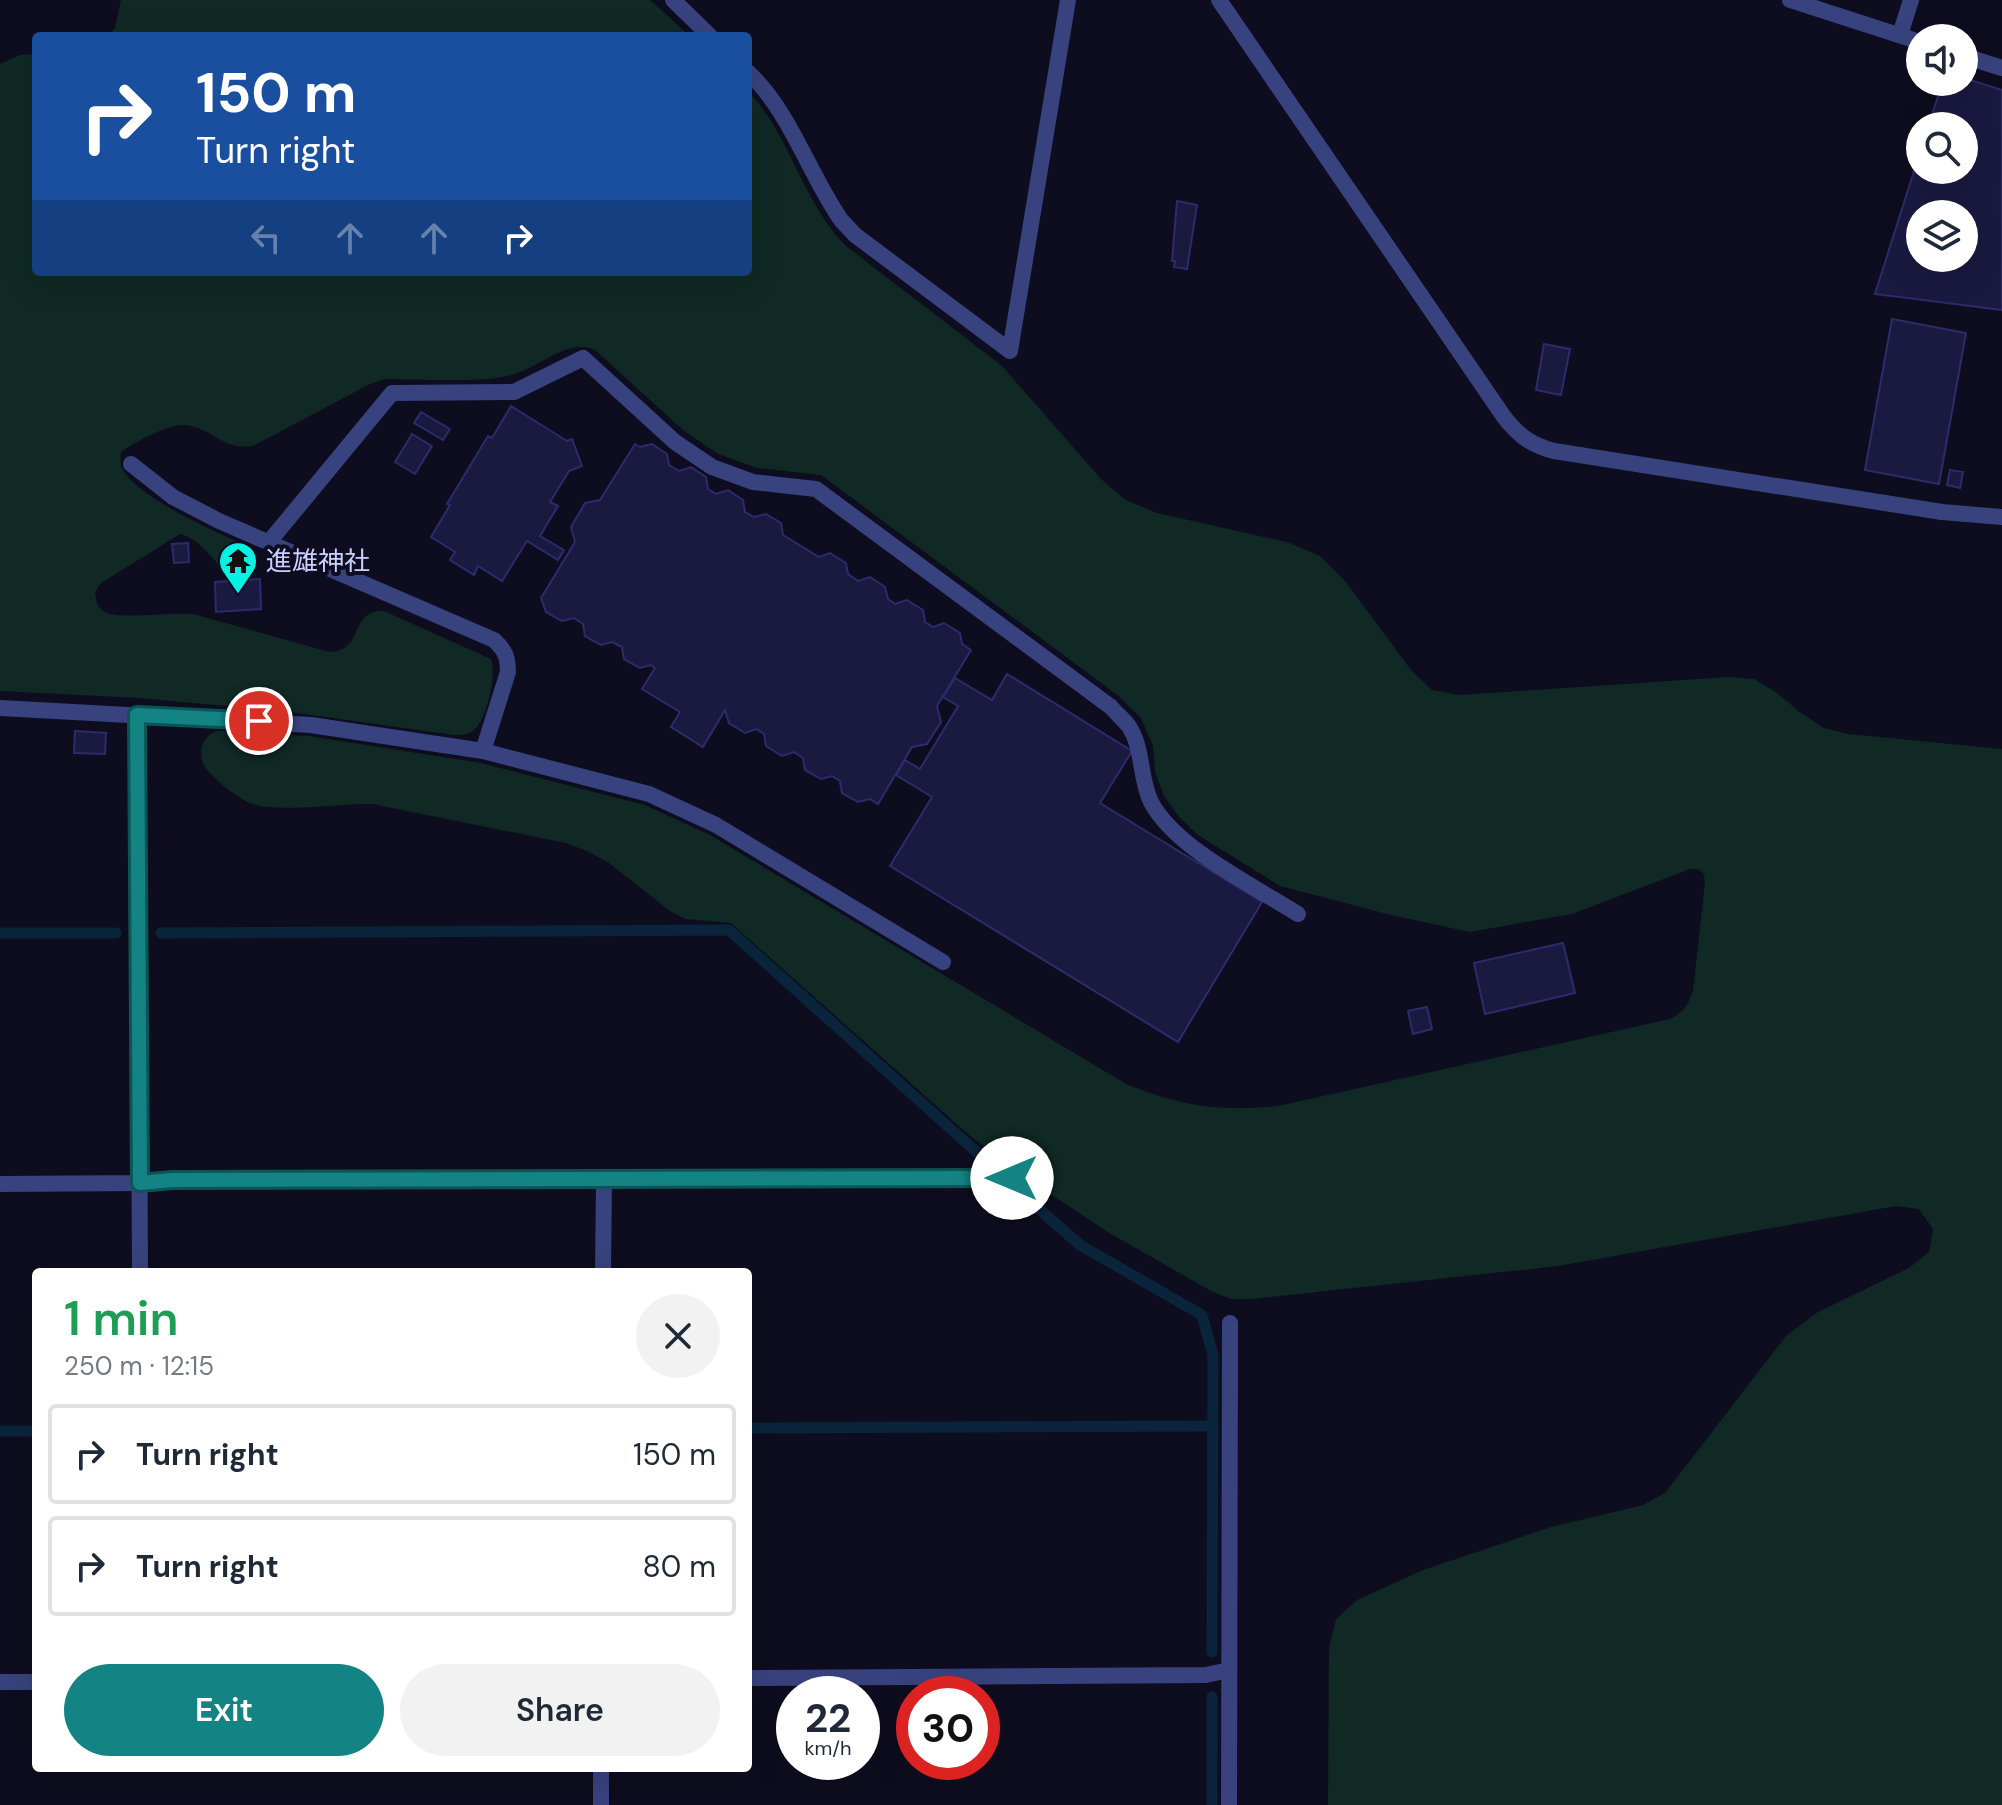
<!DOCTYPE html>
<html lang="en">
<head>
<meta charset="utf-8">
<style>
	:root { --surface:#fff; --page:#f2f2f3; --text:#1f2937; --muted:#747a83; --line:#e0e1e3; --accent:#138384 }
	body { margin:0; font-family:"DM Sans","Noto Sans JP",sans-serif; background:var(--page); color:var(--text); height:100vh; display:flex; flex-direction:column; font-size:30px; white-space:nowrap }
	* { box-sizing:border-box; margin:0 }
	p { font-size:26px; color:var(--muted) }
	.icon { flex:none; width:44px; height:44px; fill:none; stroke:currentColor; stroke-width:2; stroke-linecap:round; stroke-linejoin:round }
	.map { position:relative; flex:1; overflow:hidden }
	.panel { position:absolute; left:32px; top:1268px; width:720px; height:504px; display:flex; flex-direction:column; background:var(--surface); border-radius:8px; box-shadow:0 8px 32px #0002 }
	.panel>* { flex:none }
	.hud { position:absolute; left:32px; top:32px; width:720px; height:244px; border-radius:8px; box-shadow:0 8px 32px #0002; background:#1a4fa0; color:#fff; overflow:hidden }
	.controls { position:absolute; left:1906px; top:24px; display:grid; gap:16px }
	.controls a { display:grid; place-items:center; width:72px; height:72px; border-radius:50%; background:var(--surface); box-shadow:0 8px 32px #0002; font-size:40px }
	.speed { position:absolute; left:776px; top:1676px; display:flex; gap:16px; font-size:40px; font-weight:700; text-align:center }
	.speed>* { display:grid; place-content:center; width:104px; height:104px; border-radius:50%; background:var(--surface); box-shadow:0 8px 32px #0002; line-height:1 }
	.speed small { font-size:20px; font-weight:400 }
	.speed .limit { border:12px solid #d22; background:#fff; color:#111 }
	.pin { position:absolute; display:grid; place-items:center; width:68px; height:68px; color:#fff; margin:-34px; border:4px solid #fff; border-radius:50%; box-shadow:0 2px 8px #0007 }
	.me { position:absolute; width:88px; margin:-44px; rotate:270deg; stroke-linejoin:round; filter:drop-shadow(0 0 6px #0008) }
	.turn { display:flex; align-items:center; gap:28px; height:168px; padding:0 32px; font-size:36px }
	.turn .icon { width:104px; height:104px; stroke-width:2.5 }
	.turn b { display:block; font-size:56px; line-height:68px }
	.lanes { display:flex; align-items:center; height:76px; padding:0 32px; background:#0003; justify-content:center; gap:40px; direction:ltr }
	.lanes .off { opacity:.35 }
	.round { display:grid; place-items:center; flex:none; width:84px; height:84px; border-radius:42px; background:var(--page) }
	.head { display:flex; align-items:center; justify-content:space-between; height:136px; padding:0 32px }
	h1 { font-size:48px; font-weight:600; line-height:60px; color:#1e9e55 }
	.button { display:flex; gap:16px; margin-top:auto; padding:16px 32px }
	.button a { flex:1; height:92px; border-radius:48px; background:var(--accent); color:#fff; font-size:32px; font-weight:600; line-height:92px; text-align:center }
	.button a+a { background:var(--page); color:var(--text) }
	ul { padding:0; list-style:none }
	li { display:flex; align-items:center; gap:24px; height:100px; margin:0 16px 12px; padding:0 16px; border:4px solid var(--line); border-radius:8px }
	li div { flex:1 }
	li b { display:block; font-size:30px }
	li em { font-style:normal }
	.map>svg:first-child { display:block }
	.green { fill:#102924 }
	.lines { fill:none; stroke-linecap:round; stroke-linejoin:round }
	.stream { stroke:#0a243b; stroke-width:11 }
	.building { fill:#1a1940; stroke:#2d2b6b; stroke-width:2; fill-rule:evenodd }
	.lane { stroke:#38427e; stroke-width:16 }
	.street { stroke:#38427e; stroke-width:16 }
	.route-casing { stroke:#0c5556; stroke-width:20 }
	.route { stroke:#138384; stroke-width:14 }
	.labels { text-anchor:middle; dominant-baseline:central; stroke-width:8; stroke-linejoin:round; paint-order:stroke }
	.poi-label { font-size:26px; fill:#cccffe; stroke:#0d0d1f; text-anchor:start }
</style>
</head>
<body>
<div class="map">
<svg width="2002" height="1805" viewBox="0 0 2002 1805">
	<rect width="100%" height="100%" fill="#0d0d1f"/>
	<g class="green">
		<polygon points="121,0 650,0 690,36 108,36 115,28"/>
		<path d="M 36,54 L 36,272 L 748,272 L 748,91 C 791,136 802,202 846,246 L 1001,365 L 1101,479 L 1126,500 L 1157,513 L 1287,542 L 1320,556 L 1345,581 L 1411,670 L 1432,690 L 1460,695 L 1728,677 L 1754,679 L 1776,692 L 1801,713 L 1824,728 L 1848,734 L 2002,749 L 2002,1805 L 1328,1805 L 1329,1648 L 1336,1619 L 1357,1600 L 1423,1570 L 1551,1527 L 1643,1505 L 1665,1493 L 1786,1336 L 1818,1312 L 1909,1268 L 1929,1252 L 1933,1229 L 1919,1209 L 1896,1206 L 1558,1266 L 1252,1299 L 1231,1299 L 1211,1291 L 1106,1231 L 1019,1173 L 969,1135 L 731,923 L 685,919 L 670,911 L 609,863 L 587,851 L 566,843 L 372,804 C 342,803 277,813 253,804 C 241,801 209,776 204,765 C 197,751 203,734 218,731 L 309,736 L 481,763 L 645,805 L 710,835 L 1126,1084 C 1180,1106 1220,1112 1278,1106 L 1670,1019 C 1684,1012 1688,1005 1693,991 L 1705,883 L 1704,874 L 1699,869 L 1690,869 L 1572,914 L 1470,932 L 1391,915 L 1280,886 L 1198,835 L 1179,817 L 1164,796 L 1155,772 L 1153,746 L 1141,718 L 1120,697 L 821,475 L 757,468 L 718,454 L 684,431 L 595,350 C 568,338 541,366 515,374 C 484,384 420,379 385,379 L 370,384 L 255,445 C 225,453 212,427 184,425 C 168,424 133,443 121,452 C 121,455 120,462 121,465 C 129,494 216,532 243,544 C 254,552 258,558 255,572 L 233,577 C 214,565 203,539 180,534 L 101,583 L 95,592 C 96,601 98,610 107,613 C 120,619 173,612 193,614 L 330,652 C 366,650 348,610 384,611 L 491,659 C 497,675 487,720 473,731 C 467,735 461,735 454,735 L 290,712 L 139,698 L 0,691 L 0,64 L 20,55 Z"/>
	</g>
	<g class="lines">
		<g class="stream">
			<polyline points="0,933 116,933"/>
			<polyline points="161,933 729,930 981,1156"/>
			<polyline points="1030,1201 1080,1245 1202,1315 1213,1355 1212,1652"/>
			<polyline points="748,1428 1213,1426"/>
			<polyline points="0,1431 36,1431"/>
			<polyline points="1212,1805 1212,1697"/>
		</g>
	</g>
	<g class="building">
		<path d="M 1964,78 L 2002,90 L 2002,310 L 1875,294 L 1920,152 L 1920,170 L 1964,170 L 1964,126 L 1928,126 L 1943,82 L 1964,82 ZM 1920,214 L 1964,214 L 1964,258 L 1920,258 Z"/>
		<polygon points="1177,201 1197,205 1187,269 1174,267 1175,261 1172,261"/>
		<polygon points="1892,319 1966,333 1939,484 1865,470"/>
		<polygon points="1544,344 1570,349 1561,395 1536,390"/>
		<polygon points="511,406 567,441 572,439 582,466 569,471 550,502 558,506 540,536 564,550 558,560 527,541 502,581 478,566 474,575 450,560 455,552 431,537 450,505 447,504 488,436 492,438"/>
		<polygon points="421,412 450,429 443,440 414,423"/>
		<polygon points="412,434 432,446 415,474 395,462"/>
		<polygon points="635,444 640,447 652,444 667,454 669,465 679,471 691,467 706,477 708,489 716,494 728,490 743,500 745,512 754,517 766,514 781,523 783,535 819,557 830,553 846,563 848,574 858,581 870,577 885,587 888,599 895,604 907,600 923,610 925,622 933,627 944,623 960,633 962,644 971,650 937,706 941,722 927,744 912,747 878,804 870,799 858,802 842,793 840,781 832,776 821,779 805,770 803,758 794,752 782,756 766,746 764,734 756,729 745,733 729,723 725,710 703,747 671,727 680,712 642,689 655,668 651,665 640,668 624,659 622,647 612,642 601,645 585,636 583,624 574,618 562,621 546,612 541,598 575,542 571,527 585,503 600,500"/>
		<polygon points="1950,470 1963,472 1960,488 1947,485"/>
		<polygon points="188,543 189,562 174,563 172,544"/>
		<polygon points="260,579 261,609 216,612 215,582"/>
		<polygon points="1007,674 1132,751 1100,803 1262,902 1178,1042 890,866 932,797 896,775 905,760 920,769 958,706 943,697 955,678 992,700"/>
		<polygon points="75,731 106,733 105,754 74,753"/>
		<polygon points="1563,943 1575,993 1485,1014 1474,963"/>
		<polygon points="1427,1007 1432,1029 1413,1034 1408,1011"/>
	</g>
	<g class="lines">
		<g class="lane">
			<path d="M 131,464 L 173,497 L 219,521 L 494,640 C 505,650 508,657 508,672 L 483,751"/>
			<path d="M 269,542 L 392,393 L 514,392 L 583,358 L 675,442 L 712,467 L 753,482 L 816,489 L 1111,707 C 1116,713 1123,719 1128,725 C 1144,748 1139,778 1151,802 C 1175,848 1254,886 1298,914"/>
		</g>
		<g class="street">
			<polyline points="673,0 710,36"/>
			<path d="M 1219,0 L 1504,417 C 1519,436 1531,445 1554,451 L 1942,512 L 2002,517"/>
			<polyline points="1790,0 1920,42"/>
			<polyline points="1900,35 1911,0"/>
			<polyline points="1964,56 2002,68"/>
			<path d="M 748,72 C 791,113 808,172 841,220 L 855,235 L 1010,351 L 1068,0"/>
			<polyline points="0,708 311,725 483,751 649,794 716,825 943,962"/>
			<polyline points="137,715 140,1272"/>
			<polyline points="0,1184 140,1183 172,1180 1012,1178"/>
			<polyline points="603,1272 604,1179"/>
			<polyline points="748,1678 1206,1675 1229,1670"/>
			<polyline points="0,1682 36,1682"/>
			<polyline points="601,1805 601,1768"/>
			<polyline points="1229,1805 1230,1323"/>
		</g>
	</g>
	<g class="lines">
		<defs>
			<polyline id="route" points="259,721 137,715 140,1183 172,1180 1012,1178"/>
		</defs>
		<use href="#route" class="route-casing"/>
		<use href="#route" class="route"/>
	</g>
	<defs>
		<symbol id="temple-pin" viewBox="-11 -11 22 30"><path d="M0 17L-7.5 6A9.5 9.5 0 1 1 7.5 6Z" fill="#04f2e1" stroke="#0d0d1f"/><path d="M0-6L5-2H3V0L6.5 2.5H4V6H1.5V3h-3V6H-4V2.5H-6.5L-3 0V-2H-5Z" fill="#111"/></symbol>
	</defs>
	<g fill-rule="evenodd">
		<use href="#temple-pin" x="216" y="539" width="44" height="60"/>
	</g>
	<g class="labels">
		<g class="poi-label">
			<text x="266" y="561">進雄神社</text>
		</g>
	</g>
</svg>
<div class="controls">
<a><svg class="icon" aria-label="sound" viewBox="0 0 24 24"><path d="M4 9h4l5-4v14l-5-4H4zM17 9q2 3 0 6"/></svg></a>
<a><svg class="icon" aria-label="search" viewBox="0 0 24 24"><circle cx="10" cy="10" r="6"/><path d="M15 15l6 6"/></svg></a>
<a><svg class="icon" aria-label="layers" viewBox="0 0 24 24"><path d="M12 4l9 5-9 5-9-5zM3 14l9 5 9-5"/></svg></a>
</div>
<div class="speed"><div>22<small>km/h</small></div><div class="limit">30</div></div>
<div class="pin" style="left:259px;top:721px;background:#d93025"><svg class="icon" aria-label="arrive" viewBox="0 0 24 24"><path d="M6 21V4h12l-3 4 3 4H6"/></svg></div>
<svg class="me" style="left:1012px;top:1178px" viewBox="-20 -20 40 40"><circle r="19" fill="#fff"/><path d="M0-13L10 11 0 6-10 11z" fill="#138384"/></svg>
<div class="hud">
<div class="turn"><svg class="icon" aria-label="right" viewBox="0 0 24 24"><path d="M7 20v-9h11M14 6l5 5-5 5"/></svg><div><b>150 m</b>Turn right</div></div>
<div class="lanes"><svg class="icon off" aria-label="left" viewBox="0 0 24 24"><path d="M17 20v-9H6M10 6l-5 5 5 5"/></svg><svg class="icon off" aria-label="ahead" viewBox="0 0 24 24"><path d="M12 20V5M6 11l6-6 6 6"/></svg><svg class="icon off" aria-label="ahead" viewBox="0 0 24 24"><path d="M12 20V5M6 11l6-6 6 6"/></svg><svg class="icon" aria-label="right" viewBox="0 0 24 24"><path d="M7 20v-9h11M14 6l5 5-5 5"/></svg></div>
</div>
<section class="panel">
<div class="head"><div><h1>1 min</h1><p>250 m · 12:15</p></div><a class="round"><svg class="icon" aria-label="close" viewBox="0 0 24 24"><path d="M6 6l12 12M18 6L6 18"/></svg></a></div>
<ul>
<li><svg class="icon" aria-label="right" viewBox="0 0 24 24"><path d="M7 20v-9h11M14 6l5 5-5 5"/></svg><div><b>Turn right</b></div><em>150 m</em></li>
<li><svg class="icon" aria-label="right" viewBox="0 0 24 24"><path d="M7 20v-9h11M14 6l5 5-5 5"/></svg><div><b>Turn right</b></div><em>80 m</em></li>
</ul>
<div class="button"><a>Exit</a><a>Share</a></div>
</section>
</div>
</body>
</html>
